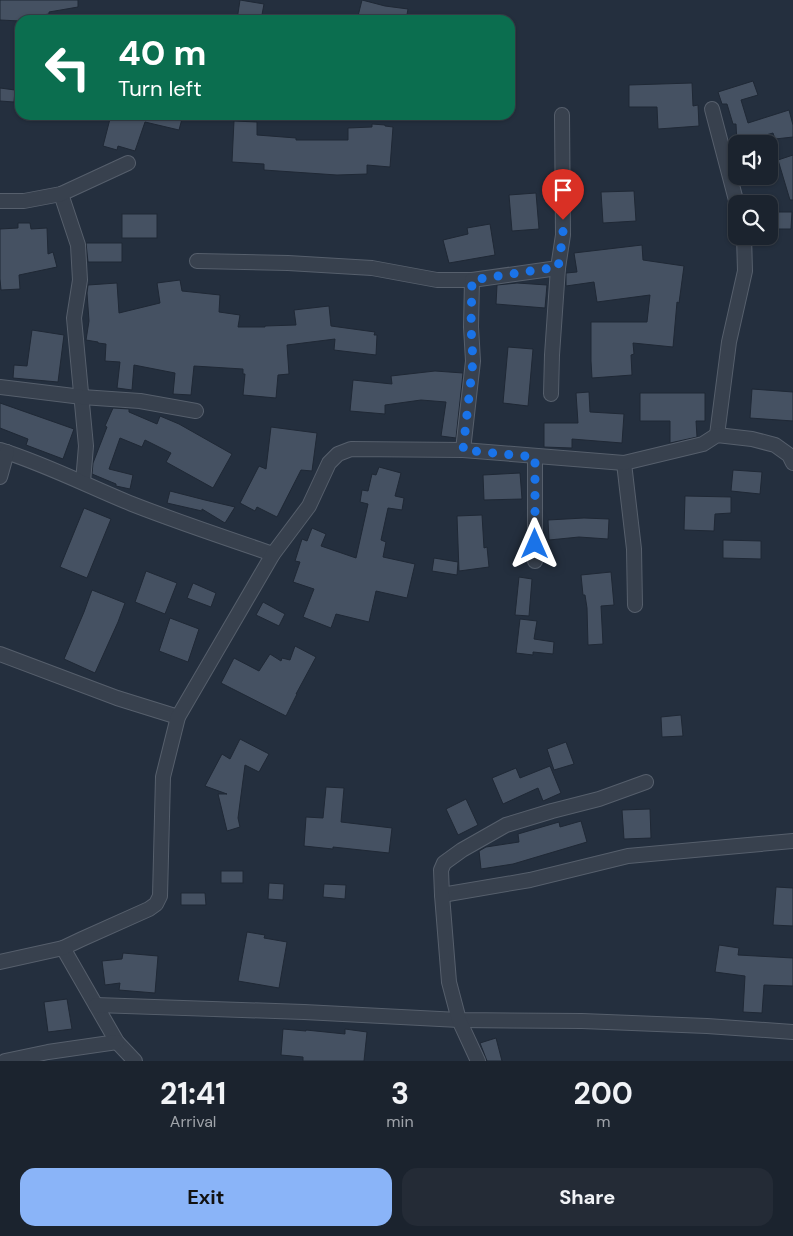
<!DOCTYPE html>
<html lang="en">
<head>
<meta charset="utf-8">
<style>
	:root { --surface:#1b232e; --page:#242b36; --text:#f1f3f6; --muted:#a0a4aa; --line:#39404a; --accent:#8ab4f8 }
	body { margin:0; font-family:"DM Sans",sans-serif; background:var(--page); color:var(--text); height:100vh; display:flex; flex-direction:column; font-size:19px; white-space:nowrap }
	* { box-sizing:border-box; margin:0 }
	p { font-size:16px; color:var(--muted) }
	.icon { flex:none; width:28px; height:28px; fill:none; stroke:currentColor; stroke-width:2; stroke-linecap:round; stroke-linejoin:round }
	.map { position:relative; height:1061px; overflow:hidden }
	.side { display:flex; flex-direction:column; background:var(--surface); flex:1 }
	.side>* { flex:none }
	.guide { position:absolute; left:15px; top:15px; width:500px; height:105px; border-radius:15px; box-shadow:0 1px 4px #0004,0 0 0 1px var(--line); background:#0b6e4f; color:#fff; overflow:hidden }
	.tools { position:absolute; left:728px; top:135px; display:grid; gap:10px }
	.tools a { display:grid; place-items:center; width:50px; height:50px; border-radius:10px; background:var(--surface); box-shadow:0 1px 4px #0004,0 0 0 1px var(--line); font-size:25px }
	.pin { position:absolute; display:grid; place-items:center; width:42px; height:42px; color:#fff; margin:-51px -21px; border-radius:50% 50% 50% 0; rotate:-45deg; box-shadow:0 0 5px #0007 }
	.pin .icon { rotate:45deg }
	.me { position:absolute; width:55px; margin:-28px; rotate:0deg; stroke-linejoin:round; filter:drop-shadow(0 0 4px #0008) }
	.turn { display:flex; align-items:center; gap:18px; height:105px; padding:0 20px; font-size:22px }
	.turn .icon { width:65px; height:65px; stroke-width:2.5 }
	.turn b { display:block; font-size:35px; line-height:42px }
	.eta { display:flex; justify-content:space-evenly; align-items:center; height:85px; text-align:center }
	.eta b { font-size:30px; font-weight:700; line-height:35px }
	.button { display:flex; gap:10px; margin-top:auto; padding:10px 20px }
	.button a { flex:1; height:58px; border-radius:15px; background:var(--accent); color:#111; font-size:20px; font-weight:700; line-height:58px; text-align:center }
	.button a+a { background:var(--page); color:var(--text) }
	.map>svg:first-child { display:block }
	.building { fill:#455162; stroke:#1f2835 }
	.lines { fill:none; stroke-linecap:round; stroke-linejoin:round }
	.street-casing { stroke:#565f6c; stroke-width:16 }
	.street { stroke:#38414e; stroke-width:14 }
	.route { stroke:#1a73e8; stroke-width:9; stroke-dasharray:0 16.2 }
</style>
</head>
<body>
<div class="map">
<svg width="793" height="1061" viewBox="0 0 793 1061">
	<rect width="100%" height="100%" fill="#242f3e"/>
	<g class="building">
		<polygon points="0,0 78,0 78,7 49,12 49,14 22,18 22,20 20,21 0,20"/>
		<polygon points="240,0 264,4 261,20 237,20"/>
		<polygon points="362,0 385,6 408,9 406,20 357,20"/>
		<polygon points="753,81 758,95 741,100 748,123 789,110 793,125 793,137 775,139 773,133 752,139 752,141 737,143 736,124 733,124 727,104 722,104 718,92"/>
		<polygon points="692,83 693,106 698,105 699,126 658,129 657,107 629,107 629,85"/>
		<polygon points="0,88 15,90 14,102 0,101"/>
		<polygon points="111,115 183,115 179,130 145,122 135,151 118,146 117,150 103,146"/>
		<polygon points="234,121 257,122 257,135 296,138 296,140 348,140 348,128 372,127 372,124 385,125 385,126 393,127 390,167 367,165 367,174 337,175 264,170 264,164 232,162"/>
		<polygon points="793,155 793,200 790,200 778,160"/>
		<polygon points="634,191 636,221 603,223 601,192"/>
		<polygon points="536,193 539,229 512,231 509,195"/>
		<polygon points="769,212 792,212 791,229 769,229"/>
		<rect x="122" y="214" width="35" height="24"/>
		<polygon points="18,223 30,223 31,229 47,228 48,254 53,252 57,267 19,275 20,289 1,290 0,279 0,229 18,228"/>
		<polygon points="490,224 495,255 449,263 443,240 468,234 467,228"/>
		<polygon points="86,243 122,243 122,262 88,262"/>
		<polygon points="642,245 643,260 684,266 679,303 677,302 673,347 633,343 634,354 631,355 632,375 592,378 591,361 591,322 647,322 650,295 597,302 594,282 566,286 566,273 577,272 574,253"/>
		<polygon points="180,280 182,291 220,295 219,312 240,315 238,327 265,327 265,326 296,325 294,310 329,306 331,326 375,332 374,335 377,335 376,355 334,350 335,339 287,345 289,374 278,375 276,398 243,395 245,374 243,374 243,369 194,366 191,395 173,394 175,373 134,365 132,390 117,388 120,362 105,361 106,344 98,343 98,342 86,340 89,321 87,293 88,285 117,283 119,313 160,303 157,283"/>
		<polygon points="517,283 547,285 545,308 496,304 497,285"/>
		<polygon points="32,330 64,335 58,382 13,378 14,365 27,366"/>
		<polygon points="508,347 533,349 528,406 503,403"/>
		<polygon points="435,371 463,373 456,438 441,436 446,402 421,400 385,405 385,414 350,411 353,380 392,384 391,376"/>
		<polygon points="752,389 793,392 793,421 750,418"/>
		<polygon points="589,392 590,412 624,414 622,443 572,439 572,448 544,447 544,423 578,423 576,393"/>
		<polygon points="640,393 705,393 705,421 696,421 697,437 670,443 670,421 640,421"/>
		<polygon points="0,403 74,429 63,459 26,445 28,439 0,428"/>
		<polygon points="113,408 129,409 129,412 157,424 160,416 179,424 232,454 213,488 166,462 171,453 145,440 142,447 120,438 109,469 133,475 130,489 116,486 116,484 92,474 93,463 107,427 105,426"/>
		<polygon points="271,427 317,433 312,471 301,470 277,517 257,507 255,511 240,503 259,466 266,469"/>
		<polygon points="379,467 401,473 395,496 404,498 402,510 388,508 381,540 386,542 383,557 415,564 407,598 376,591 369,622 336,614 331,628 303,617 314,589 293,582 300,562 295,561 302,539 307,541 312,528 326,534 321,546 356,558 368,504 360,502 362,490 368,491 372,474 376,475"/>
		<polygon points="733,470 762,472 760,494 731,491"/>
		<polygon points="520,473 522,499 484,500 483,475"/>
		<polygon points="170,491 205,500 235,507 225,523 202,509 202,511 167,503"/>
		<polygon points="685,496 731,497 731,513 715,514 714,531 684,530"/>
		<polygon points="84,508 111,519 87,578 60,567"/>
		<polygon points="482,515 484,548 487,547 489,567 459,571 457,516"/>
		<polygon points="584,518 609,519 608,539 579,537 549,540 548,520"/>
		<polygon points="723,540 761,541 761,559 723,558"/>
		<polygon points="434,558 458,562 457,575 432,571"/>
		<polygon points="146,571 177,583 165,614 135,602"/>
		<polygon points="611,572 614,605 601,606 603,644 588,645 587,608 585,595 583,595 581,575"/>
		<polygon points="519,577 532,579 529,616 515,615"/>
		<polygon points="193,583 216,593 211,607 187,598"/>
		<polygon points="92,590 125,603 118,622 95,673 64,659 84,612"/>
		<polygon points="263,602 285,614 279,626 256,615"/>
		<polygon points="170,618 199,629 188,662 159,651"/>
		<polygon points="520,619 537,621 534,639 554,642 553,654 533,652 533,655 516,653"/>
		<polygon points="295,646 316,657 296,694 297,694 286,716 221,683 234,658 259,671 270,654 281,661 282,658 290,660"/>
		<polygon points="681,715 683,736 662,737 661,717"/>
		<polygon points="240,739 269,754 259,772 245,765 238,818 240,827 227,831 218,794 227,794 205,786 222,754 230,759"/>
		<polygon points="566,742 574,764 554,770 547,749"/>
		<polygon points="550,766 561,793 543,801 538,788 503,804 492,778 516,768 520,778"/>
		<polygon points="326,787 344,788 341,822 392,828 389,853 333,847 333,849 304,846 306,817 323,818"/>
		<polygon points="466,799 478,825 458,835 446,809"/>
		<polygon points="650,809 651,838 624,839 622,810"/>
		<polygon points="581,821 587,842 513,864 481,869 479,851 486,847 519,842 518,834 559,822 560,827"/>
		<rect x="221" y="871" width="22" height="12"/>
		<polygon points="269,883 284,884 283,900 268,899"/>
		<polygon points="324,884 346,885 345,899 323,897"/>
		<polygon points="776,887 793,888 793,926 773,925"/>
		<polygon points="181,893 205,893 206,905 181,905"/>
		<polygon points="247,932 265,935 264,938 287,942 279,988 238,981"/>
		<polygon points="719,945 739,948 738,955 793,958 793,986 764,985 762,1013 743,1012 745,976 715,972"/>
		<polygon points="123,953 158,956 155,993 119,990 120,983 105,985 102,961 122,959"/>
		<polygon points="67,999 72,1029 48,1032 44,1002"/>
		<polygon points="283,1029 306,1031 306,1030 345,1034 345,1029 367,1032 364,1061 303,1061 303,1057 281,1055"/>
		<polygon points="496,1038 502,1061 487,1061 480,1043"/>
	</g>
	<g class="lines">
		<defs>
			<g id="street">
				<polyline points="712,109 737,204"/>
				<polyline points="61,194 78,245 80,280 74,318 86,446 83,482"/>
				<polyline points="0,201 24,201 61,194 128,163"/>
				<polyline points="197,261 288,263 372,268 437,280 472,280 471,327 473,361 463,450"/>
				<polyline points="472,280 558,268 563,235 562,115"/>
				<polyline points="0,387 82,397 140,401 196,411"/>
				<polyline points="551,394 552,355 558,268"/>
				<polyline points="717,435 729,342 745,271 744,236"/>
				<path d="M 0,450 C 45,464 88,486 132,504 C 178,522 226,538 273,554"/>
				<polyline points="535,457 535,561"/>
				<polyline points="624,463 634,549 635,605"/>
				<polyline points="0,477 7,452"/>
				<polyline points="0,654 117,698 178,717"/>
				<polyline points="442,895 530,880 628,856 793,841"/>
				<polyline points="63,948 117,1042 135,1061"/>
				<polyline points="0,962 63,948 82,939 149,909 156,904 160,896 163,777 178,717 273,554 309,506 329,463 338,454 351,449 463,450 624,463 703,444 717,435 752,439 775,445 789,455 793,463"/>
				<polyline points="96,1005 304,1012 459,1020 582,1021 707,1026 793,1032"/>
				<polyline points="5,1061 48,1052 117,1042"/>
				<polyline points="478,1061 459,1020 449,982 442,895 441,870 444,863 462,850 506,825 552,811 599,799 646,782"/>
			</g>
		</defs>
		<use href="#street" class="street-casing"/>
		<use href="#street" class="street"/>
	</g>
	<g class="lines">
		<polyline class="route" points="535,544 535,457 463,450 473,361 471,327 472,280 544,269 558,268 563,235 563,220"/>
	</g>
</svg>
<div class="tools">
<a><svg class="icon" aria-label="sound" viewBox="0 0 24 24"><path d="M4 9h4l5-4v14l-5-4H4zM17 9q2 3 0 6"/></svg></a>
<a><svg class="icon" aria-label="search" viewBox="0 0 24 24"><circle cx="10" cy="10" r="6"/><path d="M15 15l6 6"/></svg></a>
</div>
<div class="pin" style="left:563px;top:220px;background:#d93025"><svg class="icon" aria-label="arrive" viewBox="0 0 24 24"><path d="M6 21V4h12l-3 4 3 4H6"/></svg></div>
<svg class="me" style="left:535px;top:544px" viewBox="-20 -20 40 40"><path d="M0-17L14 15 0 8-14 15z" fill="#1a73e8" stroke="#fff" stroke-width="4"/></svg>
<div class="guide">
<div class="turn"><svg class="icon" aria-label="left" viewBox="0 0 24 24"><path d="M17 20v-9H6M10 6l-5 5 5 5"/></svg><div><b>40 m</b>Turn left</div></div>
</div>
</div>
<section class="side">
<div class="eta">
<div><b>21:41</b><p>Arrival</p></div>
<div><b>3</b><p>min</p></div>
<div><b>200</b><p>m</p></div>
</div>
<div class="button"><a>Exit</a><a>Share</a></div>
</section>
</body>
</html>
